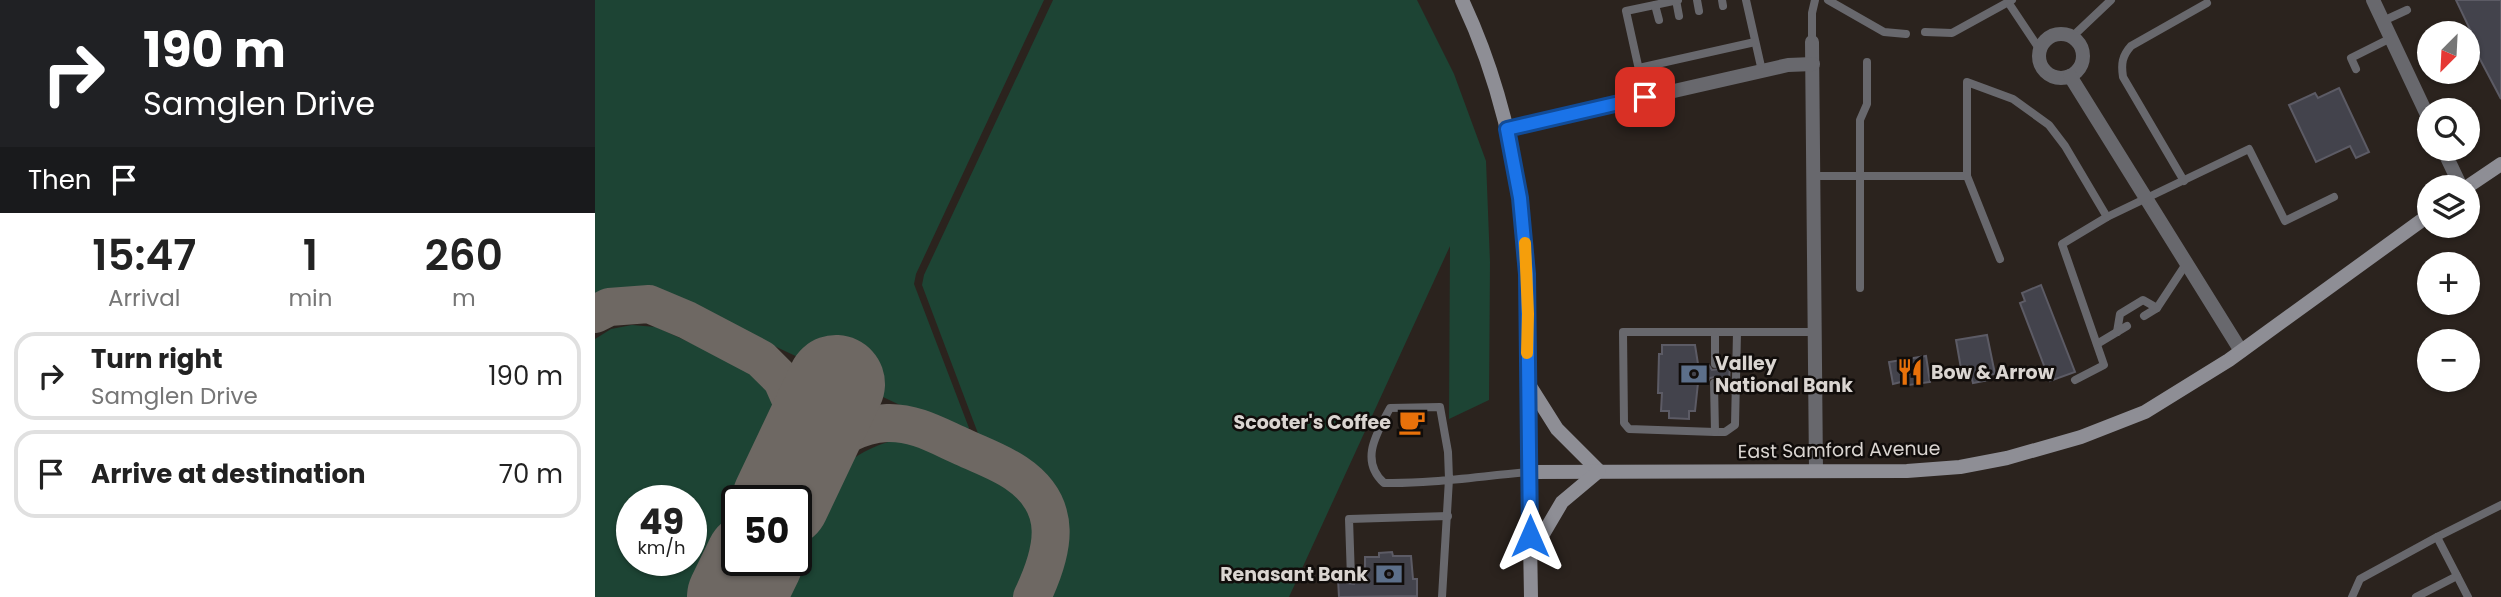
<!DOCTYPE html>
<html lang="en">
<head>
<meta charset="utf-8">
<style>
	:root { --surface:#fff; --page:#f2f2f2; --text:#222; --muted:#767676; --line:#e0e0e0 }
	body { margin:0; font-family:Poppins,sans-serif; background:var(--page); color:var(--text); height:100vh; display:flex; flex-direction:column; font-size:26px; white-space:nowrap }
	* { box-sizing:border-box; margin:0 }
	p { font-size:23px; color:var(--muted) }
	.icon { flex:none; width:38px; height:38px; fill:none; stroke:currentColor; stroke-width:2; stroke-linecap:round; stroke-linejoin:round }
	.map { position:relative; flex:1; overflow:hidden }
	.details { display:flex; flex-direction:column; background:var(--surface); width:595px }
	.details>* { flex:none }
	.banner { background:#202124; color:#fff; overflow:hidden }
	.needle { width:46px; rotate:204deg }
	.fabs { position:absolute; left:1822px; top:21px; display:grid; gap:14px }
	.fabs a { display:grid; place-items:center; width:63px; height:63px; border-radius:50%; background:var(--surface); box-shadow:0 2px 5px #0004; font-size:35px }
	.speed { position:absolute; left:21px; top:485px; display:flex; gap:14px; font-size:35px; font-weight:700; text-align:center }
	.speed>* { display:grid; place-content:center; width:91px; height:91px; border-radius:50%; background:var(--surface); box-shadow:0 2px 5px #0004; line-height:1 }
	.speed small { font-size:18px; font-weight:400 }
	.speed .limit { border:4px solid #111; border-radius:10px; background:#fff; color:#111 }
	.pin { position:absolute; display:grid; place-items:center; width:60px; height:60px; color:#fff; margin:-30px; border-radius:14px; box-shadow:0 4px 10px #0006 }
	.me { position:absolute; width:77px; margin:-38px; rotate:0deg; stroke-linejoin:round; filter:drop-shadow(0 0 5px #0008) }
	.turn { display:flex; align-items:center; gap:24px; height:147px; padding:0 28px; font-size:32px }
	.turn .icon { width:91px; height:91px; stroke-width:2.5 }
	.turn b { display:block; font-size:49px; line-height:60px }
	.then { display:flex; align-items:center; height:66px; padding:0 28px; background:#0003; gap:14px; font-size:26px }
	.eta { display:flex; justify-content:space-evenly; align-items:center; height:119px; text-align:center }
	.eta b { font-size:42px; font-weight:600; line-height:49px }
	ul { padding:0; list-style:none }
	li { display:flex; align-items:center; gap:21px; height:88px; margin:0 14px 10px; padding:0 14px; border:4px solid var(--line); border-radius:21px }
	li div { flex:1 }
	li b { display:block; font-size:26px }
	li em { font-style:normal }
	main { display:flex; flex:1; min-height:0 }
	.map>svg:first-child { display:block }
	.green { fill:#1d4434; fill-rule:evenodd }
	.lines { fill:none; stroke-linecap:round; stroke-linejoin:round }
	.taxiway { stroke:#6e6863; stroke-width:38 }
	.runway { stroke:#6e6863; stroke-width:98 }
	.building { fill:#43434c; stroke:#5c5b65; stroke-width:2 }
	.lane { stroke:#68686d; stroke-width:8 }
	.street { stroke:#68686d; stroke-width:14 }
	.secondary { stroke:#8e8e95; stroke-width:14 }
	.route-casing { stroke:#114b97; stroke-width:18 }
	.route { stroke:#1a73e8; stroke-width:12 }
	.slow { stroke:#f59e0b; stroke-width:12 }
	.labels { text-anchor:middle; dominant-baseline:central; stroke-width:5; stroke-linejoin:round; paint-order:stroke }
	.poi-label { font-size:19px; font-weight:bold; fill:#dad5d1; stroke:#110d0b; text-anchor:start }
	.street-label { font-size:19px; fill:#dad5d1; stroke:#110d0b }
</style>
</head>
<body>
<main>
<section class="details">
<div class="banner">
<div class="turn"><svg class="icon" aria-label="right" viewBox="0 0 24 24"><path d="M7 20v-9h11M14 6l5 5-5 5"/></svg><div><b>190 m</b>Samglen Drive</div></div>
<div class="then">Then<svg class="icon" aria-label="arrive" viewBox="0 0 24 24"><path d="M6 21V4h12l-3 4 3 4H6"/></svg></div>
</div>
<div class="eta">
<div><b>15:47</b><p>Arrival</p></div>
<div><b>1</b><p>min</p></div>
<div><b>260</b><p>m</p></div>
</div>
<ul>
<li><svg class="icon" aria-label="right" viewBox="0 0 24 24"><path d="M7 20v-9h11M14 6l5 5-5 5"/></svg><div><b>Turn right</b><p>Samglen Drive</p></div><em>190 m</em></li>
<li><svg class="icon" aria-label="arrive" viewBox="0 0 24 24"><path d="M6 21V4h12l-3 4 3 4H6"/></svg><div><b>Arrive at destination</b></div><em>70 m</em></li>
</ul>
</section>
<div class="map">
<svg width="1906" height="597" viewBox="0 0 1906 597">
	<rect width="100%" height="100%" fill="#2b231e"/>
	<g class="green">
		<path d="M 0,0 L 449,0 L 321,274 L 319,284 L 374,428 L 371,436 L 75,297 C 48,289 27,290 0,299 Z"/>
		<path d="M 458,0 L 822,0 L 859,74 L 891,161 L 895,262 L 894,400 L 854,419 L 855,246 L 694,597 L 451,597 C 468,559 478,521 450,485 C 445,478 439,470 431,465 C 418,457 402,451 387,444 L 327,285 L 329,275 Z"/>
		<path d="M 37,325 L 61,327 L 146,366 L 165,381 L 178,398 L 183,420 L 180,444 L 154,500 L 142,500 L 142,526 L 109,597 L 0,597 L 0,339 L 16,329 ZM 96,500 L 96,560 L 37,560 L 37,500 Z"/>
		<path d="M 300,440 L 328,441 L 410,480 L 428,495 L 440,515 L 444,539 L 441,562 L 425,597 L 181,597 L 198,560 L 201,560 L 201,554 C 228,497 233,458 300,440 Z"/>
	</g>
	<g class="lines">
		<g class="taxiway">
			<polyline points="0,314 14,307 54,304 92,320 166,359 187,380 198,405 202,468"/>
			<path d="M 202,468 C 230,449 256,424 292,423 C 320,422 343,436 368,447 C 385,455 405,462 421,473 C 470,506 459,551 437,597"/>
		</g>
		<g class="runway">
			<polyline points="186,500 241,384"/>
			<polyline points="141,597 159,560"/>
		</g>
	</g>
	<g class="building">
		<polygon points="1861,0 1906,0 1906,99 1878,46 1882,44"/>
		<polygon points="1744,88 1774,152 1761,158 1755,146 1721,162 1694,105 1720,93 1723,98"/>
		<polygon points="1446,285 1480,372 1455,381 1425,303 1430,301 1427,293"/>
		<polygon points="1392,335 1400,374 1393,375 1394,380 1378,383 1377,379 1368,380 1361,340"/>
		<polygon points="1067,345 1100,345 1103,364 1113,364 1117,370 1124,369 1127,364 1135,364 1134,383 1126,383 1124,379 1120,377 1115,378 1112,383 1103,383 1100,411 1094,411 1094,419 1074,418 1074,411 1066,411 1067,393 1063,393 1064,354 1067,354"/>
		<polygon points="1331,356 1335,382 1307,386 1306,382 1298,384 1294,362"/>
		<polygon points="797,552 798,556 816,556 818,579 822,579 822,596 744,597 743,579 749,578 752,583 759,584 763,578 770,578 770,557 784,557 784,553"/>
	</g>
	<g class="lines">
		<g class="lane">
			<polyline points="1081,0 1084,16"/>
			<polyline points="1102,0 1104,11"/>
			<polyline points="1127,0 1128,6"/>
			<polyline points="1151,0 1167,71"/>
			<polyline points="1233,0 1289,32 1311,34"/>
			<polyline points="1413,2 1445,50"/>
			<polyline points="1060,5 1064,20"/>
			<polyline points="1788,21 1812,10"/>
			<polyline points="1330,32 1357,33 1417,0"/>
			<polyline points="1477,37 1516,0"/>
			<polyline points="1217,42 1217,13 1220,0"/>
			<polyline points="1044,68 1160,42"/>
			<polyline points="1761,69 1756,58 1796,38"/>
			<polyline points="1050,97 1031,11 1083,0"/>
			<polyline points="1218,176 1372,176 1405,259"/>
			<polyline points="1372,176 1372,82 1418,99 1454,125 1470,146 1512,217"/>
			<path d="M 1589,181 L 1528,77 C 1526,64 1527,56 1536,46 L 1612,3"/>
			<polyline points="1265,288 1265,120 1272,104 1272,62"/>
			<polyline points="1549,316 1562,308 1591,264"/>
			<polyline points="1142,332 1140,425 1130,432 1120,432 1034,429 1029,423 1028,332 1218,332"/>
			<polyline points="1522,332 1525,314 1548,300 1562,308"/>
			<polyline points="1502,344 1532,326"/>
			<polyline points="1120,364 1120,333"/>
			<polyline points="1480,380 1509,365 1467,244 1512,217 1654,149 1690,221 1739,197"/>
			<polyline points="1119,383 1120,432"/>
			<polyline points="1842,537 1906,505"/>
			<polyline points="756,578 754,519 853,516"/>
			<path d="M 847,597 L 854,479 L 853,452 L 845,407 L 795,408 C 782,433 764,460 789,483 C 837,484 886,476 935,472"/>
			<polyline points="1757,597 1765,579 1842,537 1873,597"/>
			<polyline points="1821,597 1862,576"/>
		</g>
		<g class="street">
			<polyline points="1778,0 1834,119"/>
			<circle cx="1466" cy="56" r="22"/>
			<polyline points="1217,42 1221,471"/>
			<polyline points="1475,76 1646,351"/>
			<polyline points="912,129 1193,65 1218,64"/>
			<polyline points="1848,149 1866,187"/>
		</g>
		<g class="secondary">
			<path d="M 867,0 C 907,85 927,179 932,273 C 934,304 932,336 932,368 C 934,444 934,521 936,597"/>
			<polyline points="1872,187 1906,164"/>
			<polyline points="933,383 962,429 1004,471"/>
			<polyline points="935,472 1312,471 1365,467 1412,458 1486,437 1550,412 1634,360 1834,215"/>
			<polyline points="937,553 967,502 1004,471"/>
		</g>
	</g>
	<g class="lines">
		<defs>
			<polyline id="route" points="935,536 932,274 925,198 912,129 1050,97"/>
		</defs>
		<use href="#route" class="route-casing"/>
		<use href="#route" class="route"/>
		<polyline class="slow" points="930,243 933,314 932,353"/>
	</g>
	<defs>
		<symbol id="restaurant-bare" viewBox="-9 -9 18 18"><path d="M-5-6h1v4h1v-4h1v4h1v-4h1v5L-1.5 .5V6h-2V.5L-5-1ZM5-6V6H3V1.5H1.5Q1.5-4 5-6Z" fill="#e8710a" stroke="#110d0b" stroke-width="2.5" paint-order="stroke"/></symbol>
		<symbol id="bank-bare" viewBox="-9 -9 18 18"><path d="M-6-4H6V4H-6ZM0-2.3a2.3 2.3 0 1 0 0 4.6a2.3 2.3 0 1 0 0-4.6Z" fill="#5c6f8a" stroke="#110d0b" stroke-width="2.5" paint-order="stroke"/></symbol>
		<symbol id="cafe-bare" viewBox="-9 -9 18 18"><path d="M-5.5-4.5H6V0H3Q3 3.5 0 3.5H-2.5Q-5.5 3.5-5.5 0ZM3-3.2v2h1.7v-2ZM-6 4.5H4V6H-6Z" fill="#e8710a" stroke="#110d0b" stroke-width="2.5" paint-order="stroke"/></symbol>
	</defs>
	<g fill-rule="evenodd">
		<use href="#restaurant-bare" x="1296" y="353" width="38" height="38"/>
		<use href="#bank-bare" x="1080" y="355" width="38" height="38"/>
		<use href="#cafe-bare" x="798" y="403" width="38" height="38"/>
		<use href="#bank-bare" x="775" y="555" width="38" height="38"/>
	</g>
	<g class="labels">
		<g class="poi-label">
			<text x="1120" y="363">Valley<tspan x="1120" dy="22">National Bank</tspan></text>
			<text x="1336" y="372">Bow &amp; Arrow</text>
			<text x="796" y="422" text-anchor="end">Scooter's Coffee</text>
			<text x="773" y="574" text-anchor="end">Renasant Bank</text>
		</g>
		<g class="street-label">
			<text transform="translate(1244 450) rotate(-1)">East Samford Avenue</text>
		</g>
	</g>
</svg>
<div class="fabs">
<a><svg class="needle" viewBox="-14 -14 28 28"><path d="M0-13l5 13h-10z" fill="#e53935"/><path d="M0 13l5-13h-10z" fill="#767676"/></svg></a>
<a><svg class="icon" aria-label="search" viewBox="0 0 24 24"><circle cx="10" cy="10" r="6"/><path d="M15 15l6 6"/></svg></a>
<a><svg class="icon" aria-label="layers" viewBox="0 0 24 24"><path d="M12 4l9 5-9 5-9-5zM3 14l9 5 9-5"/></svg></a>
<a>+</a>
<a>−</a>
</div>
<div class="speed"><div>49<small>km/h</small></div><div class="limit">50</div></div>
<div class="pin" style="left:1050px;top:97px;background:#d93025"><svg class="icon" aria-label="arrive" viewBox="0 0 24 24"><path d="M6 21V4h12l-3 4 3 4H6"/></svg></div>
<svg class="me" style="left:935px;top:536px" viewBox="-20 -20 40 40"><path d="M0-17L14 15 0 8-14 15z" fill="#1a73e8" stroke="#fff" stroke-width="4"/></svg>
</div>
</main>
</body>
</html>
